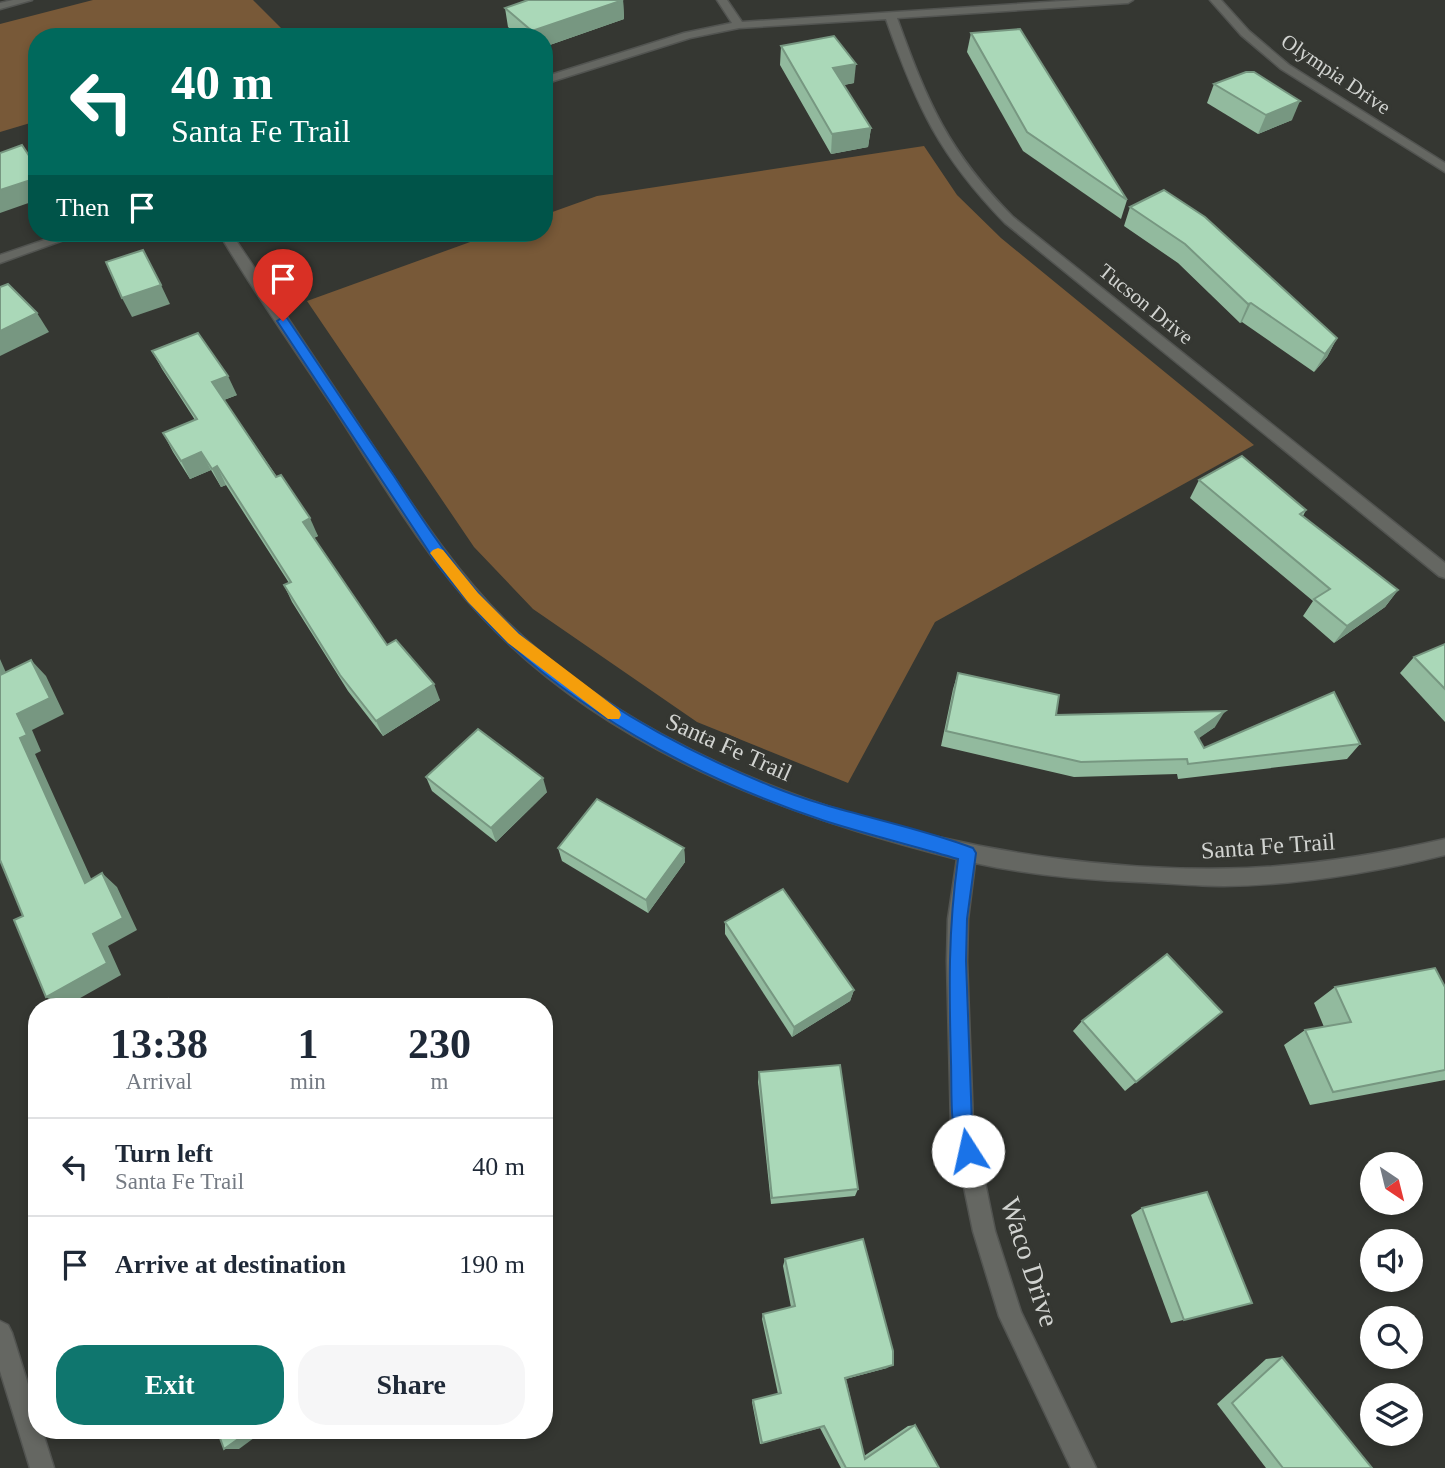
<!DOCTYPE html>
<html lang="en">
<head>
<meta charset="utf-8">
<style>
	:root { --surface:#fff; --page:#f6f6f7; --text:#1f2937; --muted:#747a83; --line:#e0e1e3; --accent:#0f766e }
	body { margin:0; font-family:"Times New Roman",serif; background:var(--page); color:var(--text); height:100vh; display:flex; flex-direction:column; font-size:26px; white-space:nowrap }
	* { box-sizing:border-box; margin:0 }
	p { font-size:23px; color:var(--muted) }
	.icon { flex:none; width:38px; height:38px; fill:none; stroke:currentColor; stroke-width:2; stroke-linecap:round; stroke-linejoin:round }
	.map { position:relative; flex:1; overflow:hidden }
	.sheet { position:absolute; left:28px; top:998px; width:525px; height:441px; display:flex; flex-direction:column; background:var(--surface); border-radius:28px; box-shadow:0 4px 10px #0003 }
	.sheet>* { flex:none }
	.banner { position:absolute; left:28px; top:28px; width:525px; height:214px; border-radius:28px; box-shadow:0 4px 10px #0003; background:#00695c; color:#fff; overflow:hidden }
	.needle { width:46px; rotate:145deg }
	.tools { position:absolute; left:1360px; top:1152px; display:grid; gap:14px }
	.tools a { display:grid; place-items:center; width:63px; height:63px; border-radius:50%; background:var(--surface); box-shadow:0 4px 10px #0003; font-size:35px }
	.pin { position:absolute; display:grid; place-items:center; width:60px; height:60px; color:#fff; margin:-72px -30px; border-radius:50% 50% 50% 0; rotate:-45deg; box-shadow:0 0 7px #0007 }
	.pin .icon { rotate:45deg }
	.me { position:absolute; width:77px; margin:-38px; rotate:350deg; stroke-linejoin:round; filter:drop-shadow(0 0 5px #0008) }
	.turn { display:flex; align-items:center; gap:24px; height:147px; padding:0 28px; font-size:32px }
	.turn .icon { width:91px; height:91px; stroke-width:2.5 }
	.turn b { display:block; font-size:49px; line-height:60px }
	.then { display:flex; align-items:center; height:66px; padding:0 28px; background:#0003; gap:14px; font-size:26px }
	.eta { display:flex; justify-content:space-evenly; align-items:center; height:119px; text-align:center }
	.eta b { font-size:42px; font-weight:800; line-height:49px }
	.button { display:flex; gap:14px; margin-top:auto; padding:14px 28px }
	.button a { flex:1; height:80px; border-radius:28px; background:var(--accent); color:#fff; font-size:28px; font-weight:800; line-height:80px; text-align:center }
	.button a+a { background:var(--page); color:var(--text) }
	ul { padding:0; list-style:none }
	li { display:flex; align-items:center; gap:21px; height:98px; padding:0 28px; border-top:2px solid var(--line) }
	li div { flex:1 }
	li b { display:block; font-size:26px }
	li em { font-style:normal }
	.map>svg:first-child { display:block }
	.green { fill:#785938 }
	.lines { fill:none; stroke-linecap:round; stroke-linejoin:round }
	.minor-casing { stroke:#525451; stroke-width:3 }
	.tertiary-casing { stroke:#525451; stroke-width:3 }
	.minor { fill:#656762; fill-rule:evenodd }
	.tertiary { fill:#656762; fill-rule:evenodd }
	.wall { fill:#92ba9e }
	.shaded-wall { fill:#779781 }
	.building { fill:#aad8b8; stroke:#779781; stroke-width:2 }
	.route { fill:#1a73e8; stroke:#114b97; stroke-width:2 }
	.slow { fill:#f59e0b }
	.labels { text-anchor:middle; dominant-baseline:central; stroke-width:7; stroke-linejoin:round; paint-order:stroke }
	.far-street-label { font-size:21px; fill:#d1d3d0; stroke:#353732 }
	.street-label { font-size:24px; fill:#d1d3d0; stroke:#353732 }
	.near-street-label { font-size:28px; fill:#d1d3d0; stroke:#353732 }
</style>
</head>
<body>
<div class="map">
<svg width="1445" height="1468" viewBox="0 0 1445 1468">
	<rect width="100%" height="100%" fill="#353732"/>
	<g class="green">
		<polygon points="93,0 253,0 290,37 37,37 37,121 0,132 0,24"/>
		<polygon points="924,146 957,195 1001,238 1254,445 935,622 848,783 697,722 533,609 474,547 307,301 495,233 544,233 544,215 597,196"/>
	</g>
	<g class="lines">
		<defs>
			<g id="minor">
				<path d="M 717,0 L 727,0 L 742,22 L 1079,0 L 1133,0 L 1128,3 L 897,18 C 928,104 948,151 1013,217 L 1445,563 L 1445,578 L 1439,576 L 1005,223 C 939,155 917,107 886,19 L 739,28 L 690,38 L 544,84 L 544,77 L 684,33 L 732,23 Z"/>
				<polygon points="1210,0 1221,0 1249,31 1289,65 1445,163 1445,172 1281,69 1241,35"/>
				<polygon points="65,233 83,233 0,263 0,255"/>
				<path d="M 219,233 L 231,233 C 278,303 325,373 371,443 C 412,504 452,568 505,620 C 684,797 1002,877 1247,868 C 1314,865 1380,854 1445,839 L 1445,855 C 1372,873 1299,885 1224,886 C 1195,886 1167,883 1139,882 C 1084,880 1029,875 975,863 L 968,919 L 967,961 L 973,1124 L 995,1231 L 1021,1312 L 1096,1468 L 1071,1468 L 999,1316 L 973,1231 L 951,1124 L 947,961 L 948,919 L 957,859 C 785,816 605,749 482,617 C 424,555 381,481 335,410 C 296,351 254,293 219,233 Z"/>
				<polygon points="0,1321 8,1325 12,1333 37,1413 37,1430 42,1430 54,1468 30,1468 0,1371"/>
			</g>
			<polygon id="tertiary" points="13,0 32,0 0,9 0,3"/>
		</defs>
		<use href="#minor" class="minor-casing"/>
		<use href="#tertiary" class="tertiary-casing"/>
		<use href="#minor" class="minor"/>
		<use href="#tertiary" class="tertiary"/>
	</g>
	<g class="wall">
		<polygon points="623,0 624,19 544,47 544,37 519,37 508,27 505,8"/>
		<polygon points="971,33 1127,200 1121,219 1023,151 967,52"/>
		<polygon points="781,46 854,83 844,85 871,128 868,147 831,154 780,65"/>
		<polygon points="1214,84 1292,120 1258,134 1207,103"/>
		<polygon points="1130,207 1337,338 1327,357 1314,372 1242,322 1240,323 1178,263 1124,226"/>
		<polygon points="152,351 237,395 224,400 318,536 314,538 387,645 440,700 383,736 348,691 292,602 284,585 289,583 226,485 221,487 211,470 190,479 173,452 163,433 195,420 162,369"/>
		<polygon points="1199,480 1306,510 1303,516 1398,590 1385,607 1334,643 1303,616 1313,601 1190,498"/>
		<polygon points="1445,644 1445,722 1400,673 1414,657"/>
		<polygon points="958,673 1056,715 1215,727 1198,738 1204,748 1360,744 1347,759 1178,779 1177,774 1074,777 941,746 953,689"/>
		<polygon points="426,777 547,792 496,842 432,791"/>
		<polygon points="558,848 684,848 685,862 648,913 562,861"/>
		<polygon points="725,922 854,990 850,1001 792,1037 725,934"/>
		<polygon points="1335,987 1445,987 1445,1080 1310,1105 1284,1045 1305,1030 1324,1027 1314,1003"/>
		<polygon points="1222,1012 1125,1091 1073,1031 1082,1021"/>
		<polygon points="759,1072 858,1189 855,1196 771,1204 758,1082"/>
		<polygon points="1142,1208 1252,1303 1171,1323 1131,1215"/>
		<polygon points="785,1259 887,1368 846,1379 864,1456 908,1426 915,1425 939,1468 841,1468 820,1428 760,1444 752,1402 753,1400 778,1394 762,1319 763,1314 791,1307 783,1266"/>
		<polygon points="1282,1357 1372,1468 1266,1468 1217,1404 1266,1359"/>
	</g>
	<g class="shaded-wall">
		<polygon points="623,0 624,19 544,47 544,37 533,37 532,31"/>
		<polygon points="856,64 854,83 832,87 833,68"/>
		<polygon points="1300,101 1292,120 1258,134 1266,115"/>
		<polygon points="871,128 868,147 831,154 832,134"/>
		<polygon points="37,178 37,200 0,213 0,190"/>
		<polygon points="549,188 552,205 544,208 544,191"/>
		<polygon points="161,285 170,304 132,317 122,298"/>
		<polygon points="1251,303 1242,322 1240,323 1248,304"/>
		<polygon points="37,313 49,332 0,356 0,331"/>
		<polygon points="1337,338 1327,357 1314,372 1325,354"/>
		<polygon points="228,376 237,395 221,401 212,382"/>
		<polygon points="201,452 211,470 190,479 181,461"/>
		<polygon points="217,466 226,485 221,487 212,469"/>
		<polygon points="310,518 318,536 311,539 303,522"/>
		<polygon points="1398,590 1385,607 1334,643 1347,626"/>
		<polygon points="0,659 14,691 0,676"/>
		<polygon points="31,660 46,676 64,714 32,730 41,751 35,754 99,896 85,883 20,738 17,714"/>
		<polygon points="434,684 440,700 383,736 376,721"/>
		<polygon points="1225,711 1215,727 1185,748 1195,732"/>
		<polygon points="543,778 547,792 496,842 491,828"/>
		<polygon points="684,848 685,862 648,913 646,900"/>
		<polygon points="102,873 117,887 137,930 108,946 121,975 66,1006 59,1006 46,997 93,934"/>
		<polygon points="854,990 850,1001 792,1037 794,1027"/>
		<polygon points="168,999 177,1006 172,1006"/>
		<polygon points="893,1365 887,1368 841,1380 845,1378"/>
		<polygon points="251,1430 265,1430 239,1449 224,1449"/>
	</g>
	<g class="building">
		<polygon points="528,0 623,0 532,31 505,8"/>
		<polygon points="1020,29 1127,200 1027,132 971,33"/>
		<polygon points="834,36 856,64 833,68 871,128 832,134 781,46"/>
		<polygon points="1246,72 1254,72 1300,101 1266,115 1214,84"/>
		<polygon points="22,145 37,168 37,178 0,190 0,153"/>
		<polygon points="544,183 549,188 544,191"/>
		<polygon points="1164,190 1205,217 1337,338 1325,354 1251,303 1248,304 1185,244 1130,207"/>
		<polygon points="143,250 161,285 122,298 106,262"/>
		<polygon points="8,284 37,313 0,331 0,287"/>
		<polygon points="198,333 228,376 212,382 276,477 281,475 310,518 303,522 387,645 396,640 434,684 376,721 340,675 284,585 291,582 217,466 212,469 201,452 181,461 163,433 197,419 152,351"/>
		<polygon points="1242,456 1306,510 1300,514 1398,590 1347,626 1314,599 1330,589 1199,480"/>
		<polygon points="1445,644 1445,689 1414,657"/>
		<polygon points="31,660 50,698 17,714 27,735 20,738 85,883 102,873 123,918 93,934 107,963 46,997 14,920 23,916 0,860 0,675"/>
		<polygon points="958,673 1059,695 1056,715 1225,711 1195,732 1204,748 1334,692 1360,744 1188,764 1187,759 1081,762 946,731"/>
		<polygon points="478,729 543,778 491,828 426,777"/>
		<polygon points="597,799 684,848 646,900 558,848"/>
		<polygon points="783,889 854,990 794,1027 725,922"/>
		<polygon points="1167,954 1222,1012 1136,1082 1082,1021"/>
		<polygon points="1435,968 1445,987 1445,1070 1333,1092 1305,1030 1351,1022 1335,987"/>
		<polygon points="168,999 172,1006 155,1006"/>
		<polygon points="840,1065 858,1189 772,1198 759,1072"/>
		<polygon points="1207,1192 1252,1303 1184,1320 1142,1208"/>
		<polygon points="863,1239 893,1351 893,1365 845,1378 865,1459 915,1425 939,1468 846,1468 824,1426 762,1443 753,1400 781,1393 763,1314 795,1306 785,1259"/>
		<polygon points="1282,1357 1372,1468 1283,1468 1232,1403"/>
		<polygon points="217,1430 251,1430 224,1449"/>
	</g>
	<path class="route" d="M 283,317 L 287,318 C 323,371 358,424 394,476 C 420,516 446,556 477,592 C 556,680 663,742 771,786 C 836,813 907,823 973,848 L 976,853 L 967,919 L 966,961 L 972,1124 L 978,1151 L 975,1158 L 968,1160 L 961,1158 C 949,1128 952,1093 951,1062 C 949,990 948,930 958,859 C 914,846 869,835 825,821 C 711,783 598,725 508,643 C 482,619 460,592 437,564 L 277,321 Z"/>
	<polygon class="slow" points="438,548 443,550 478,593 519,634 619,710 621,715 619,719 608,719 508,643 468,602 433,557 430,553 433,550"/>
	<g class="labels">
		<g class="far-street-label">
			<text transform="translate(1336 74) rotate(34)">Olympia Drive</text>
			<text transform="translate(1146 304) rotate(39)">Tucson Drive</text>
		</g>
		<g class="street-label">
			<text transform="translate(729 747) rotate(24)">Santa Fe Trail</text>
			<text transform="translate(1268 846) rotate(-4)">Santa Fe Trail</text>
		</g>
		<g class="near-street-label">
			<text transform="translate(1030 1262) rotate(72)">Waco Drive</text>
		</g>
	</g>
</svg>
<div class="tools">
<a><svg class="needle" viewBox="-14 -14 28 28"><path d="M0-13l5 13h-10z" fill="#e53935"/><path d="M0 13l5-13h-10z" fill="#747a83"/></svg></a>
<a><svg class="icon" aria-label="sound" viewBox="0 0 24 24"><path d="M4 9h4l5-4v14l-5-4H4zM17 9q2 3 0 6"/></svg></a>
<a><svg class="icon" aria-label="search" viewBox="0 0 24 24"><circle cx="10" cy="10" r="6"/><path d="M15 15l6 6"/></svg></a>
<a><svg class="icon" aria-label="layers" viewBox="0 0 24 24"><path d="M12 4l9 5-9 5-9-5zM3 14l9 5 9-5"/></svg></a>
</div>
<div class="pin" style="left:283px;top:321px;background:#d93025"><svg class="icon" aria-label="arrive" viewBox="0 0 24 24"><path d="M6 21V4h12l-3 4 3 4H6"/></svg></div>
<svg class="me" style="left:968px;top:1151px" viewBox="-20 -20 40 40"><circle r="19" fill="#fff"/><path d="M0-13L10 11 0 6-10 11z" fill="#1a73e8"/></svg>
<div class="banner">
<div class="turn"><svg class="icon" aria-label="left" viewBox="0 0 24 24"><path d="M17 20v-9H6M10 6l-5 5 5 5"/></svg><div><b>40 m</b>Santa Fe Trail</div></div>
<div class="then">Then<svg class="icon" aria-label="arrive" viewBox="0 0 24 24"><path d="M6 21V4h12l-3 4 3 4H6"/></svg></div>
</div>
<section class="sheet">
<div class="eta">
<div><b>13:38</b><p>Arrival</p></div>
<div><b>1</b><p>min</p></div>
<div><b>230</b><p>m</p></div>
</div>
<ul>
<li><svg class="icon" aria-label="left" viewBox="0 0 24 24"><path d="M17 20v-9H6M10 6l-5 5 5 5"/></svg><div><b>Turn left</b><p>Santa Fe Trail</p></div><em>40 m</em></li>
<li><svg class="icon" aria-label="arrive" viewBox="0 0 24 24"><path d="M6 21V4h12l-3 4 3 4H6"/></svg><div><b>Arrive at destination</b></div><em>190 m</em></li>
</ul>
<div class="button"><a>Exit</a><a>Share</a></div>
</section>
</div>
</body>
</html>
